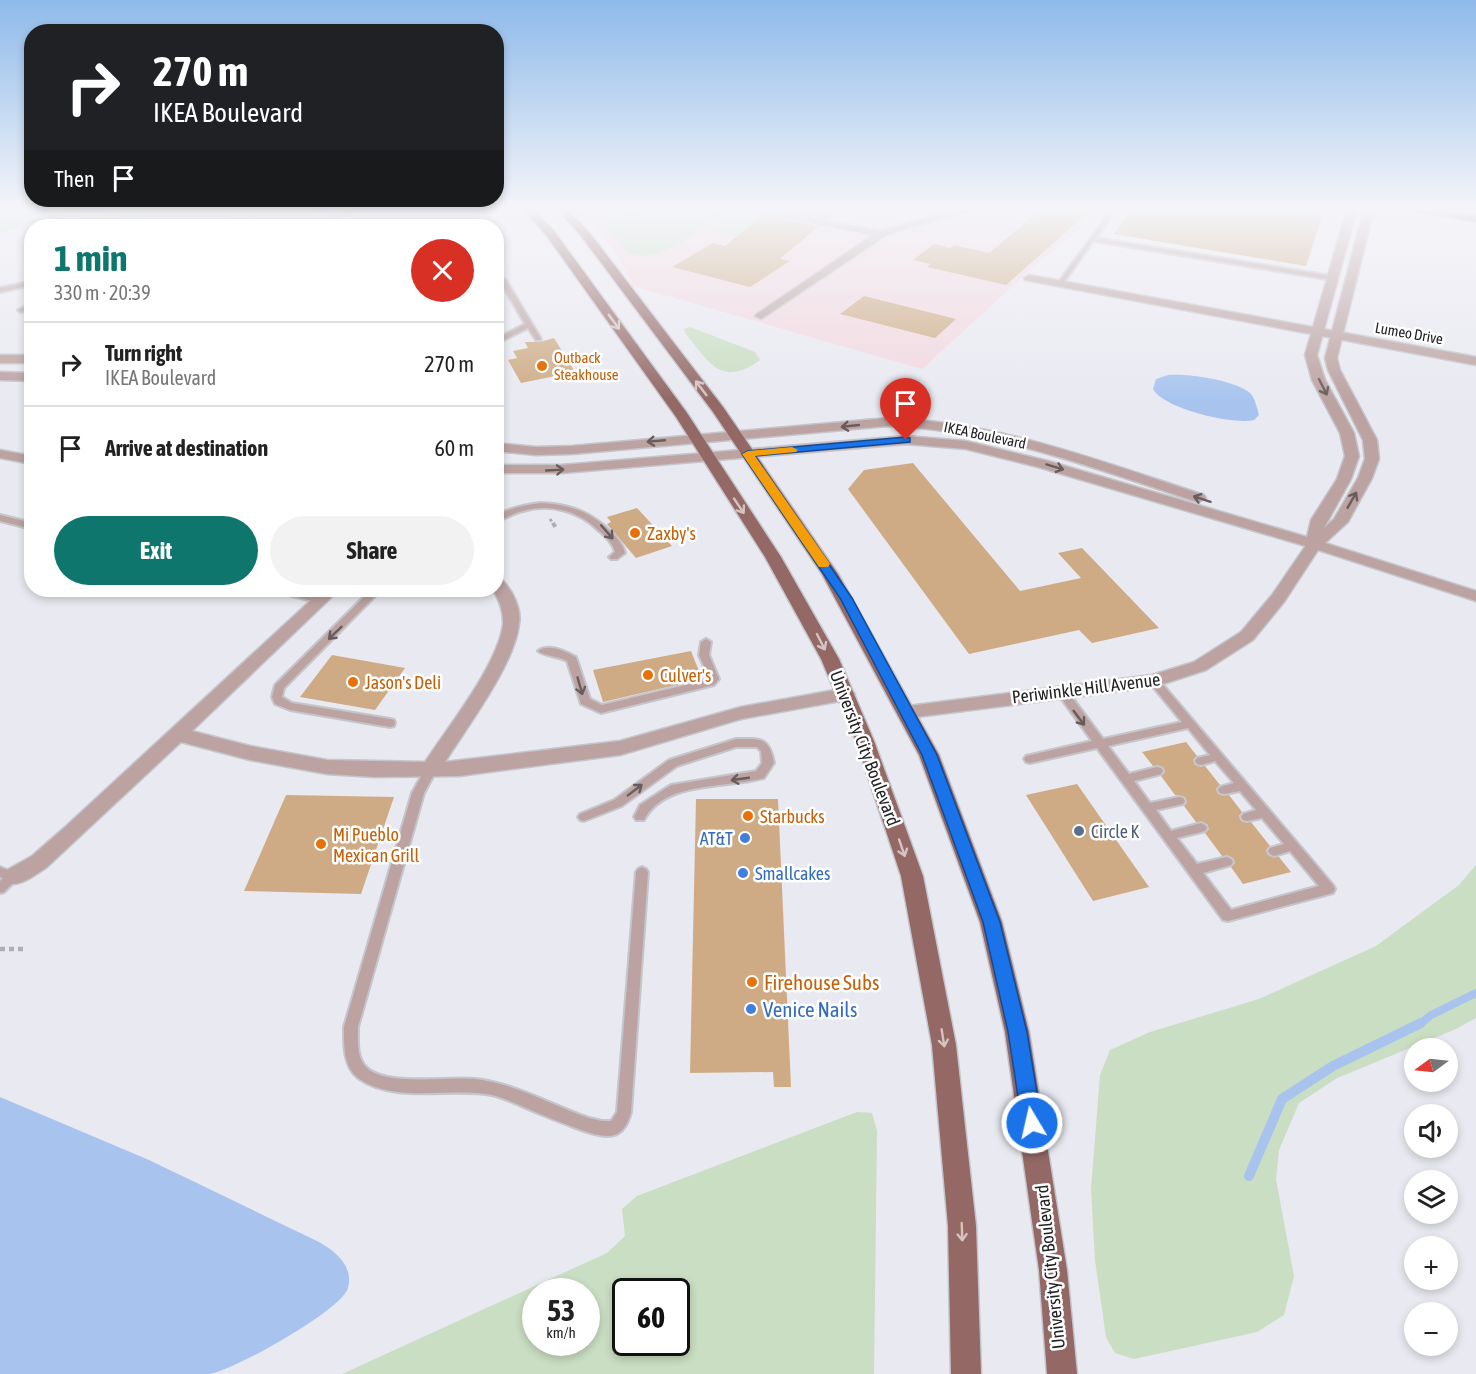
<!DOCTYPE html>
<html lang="en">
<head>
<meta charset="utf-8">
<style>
	:root { --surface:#fff; --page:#f2f2f2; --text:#222; --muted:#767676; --line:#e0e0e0; --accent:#0f766e }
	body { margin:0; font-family:"Asap Condensed",sans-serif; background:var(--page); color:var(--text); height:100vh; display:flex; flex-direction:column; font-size:22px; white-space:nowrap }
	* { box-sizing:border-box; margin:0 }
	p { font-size:20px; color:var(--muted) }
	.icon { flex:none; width:33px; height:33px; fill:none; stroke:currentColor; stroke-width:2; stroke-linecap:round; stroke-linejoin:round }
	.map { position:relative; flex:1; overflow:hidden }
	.drawer { position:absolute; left:24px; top:219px; width:480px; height:378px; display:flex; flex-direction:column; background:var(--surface); border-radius:24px; box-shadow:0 3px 9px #0003 }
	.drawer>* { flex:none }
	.guide { position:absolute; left:24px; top:24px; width:480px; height:183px; border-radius:24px; box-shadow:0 3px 9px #0003; background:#202124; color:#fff; overflow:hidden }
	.needle { width:39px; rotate:255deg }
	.tools { position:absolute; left:1404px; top:1038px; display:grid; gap:12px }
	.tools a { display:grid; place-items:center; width:54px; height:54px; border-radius:50%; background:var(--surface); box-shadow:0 3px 9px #0003; font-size:30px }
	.speed { position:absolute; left:522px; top:1278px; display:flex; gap:12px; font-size:30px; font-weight:700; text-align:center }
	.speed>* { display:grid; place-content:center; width:78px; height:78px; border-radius:50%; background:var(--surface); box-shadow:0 3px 9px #0003; line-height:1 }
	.speed small { font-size:15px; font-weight:400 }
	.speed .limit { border:3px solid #111; border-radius:9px; background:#fff; color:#111 }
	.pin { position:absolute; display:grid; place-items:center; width:51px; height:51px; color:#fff; margin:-62px -26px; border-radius:50% 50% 50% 0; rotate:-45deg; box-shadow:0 0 6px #0007 }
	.pin .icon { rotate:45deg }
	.me { position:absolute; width:66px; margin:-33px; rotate:351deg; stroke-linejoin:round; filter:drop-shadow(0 0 4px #0008) }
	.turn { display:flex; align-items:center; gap:21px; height:126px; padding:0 30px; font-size:27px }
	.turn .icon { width:78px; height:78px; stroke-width:2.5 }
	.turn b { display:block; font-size:42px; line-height:51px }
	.then { display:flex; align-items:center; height:57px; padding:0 30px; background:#0003; gap:12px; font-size:22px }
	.round { display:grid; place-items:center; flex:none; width:63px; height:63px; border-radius:32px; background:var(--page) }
	.overview { display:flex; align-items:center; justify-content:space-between; height:102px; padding:0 30px }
	h1 { font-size:36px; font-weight:700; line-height:45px; color:var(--accent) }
	.cta { display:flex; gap:12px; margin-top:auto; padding:12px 30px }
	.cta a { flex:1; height:69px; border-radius:36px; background:var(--accent); color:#fff; font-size:24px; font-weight:700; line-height:69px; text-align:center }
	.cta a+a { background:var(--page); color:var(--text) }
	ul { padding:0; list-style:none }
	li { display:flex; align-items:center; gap:18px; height:84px; padding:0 30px; border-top:2px solid var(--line) }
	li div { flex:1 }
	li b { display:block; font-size:22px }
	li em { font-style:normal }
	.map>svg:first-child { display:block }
	.industrial { fill:#f2d8df }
	.green { fill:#c9dec2; fill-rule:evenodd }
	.water { fill:#a8c4ee }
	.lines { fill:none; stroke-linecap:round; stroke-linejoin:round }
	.stream-far2 { stroke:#a8c4ee; stroke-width:4 }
	.stream-far1 { stroke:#a8c4ee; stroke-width:8 }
	.stream { stroke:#a8c4ee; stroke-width:10 }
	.building { fill:#ceab84 }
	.service-casing { stroke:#c5c5cc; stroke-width:4 }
	.minor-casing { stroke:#c5c5cc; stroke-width:3 }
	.tertiary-casing { stroke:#c5c5cc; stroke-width:3 }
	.primary-casing { stroke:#c5c5cc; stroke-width:3 }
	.path-far2 { stroke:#aeaeb4; stroke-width:3; stroke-dasharray:3 2; stroke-linecap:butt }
	.path-far1 { stroke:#aeaeb4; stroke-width:4; stroke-dasharray:4.5 3; stroke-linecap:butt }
	.path { stroke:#aeaeb4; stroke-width:4.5; stroke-dasharray:5 4; stroke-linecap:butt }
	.service { fill:#bca3a1; fill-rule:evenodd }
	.minor { fill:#bca3a1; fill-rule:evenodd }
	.tertiary { fill:#bca3a1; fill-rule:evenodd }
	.primary { fill:#936865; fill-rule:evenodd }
	.tram { stroke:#6f6f74; stroke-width:1.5 }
	.oneway { stroke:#d4c3c1 }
	.oneway2 { stroke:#685d5d }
	.route { fill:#1a73e8; stroke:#114b97; stroke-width:1.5 }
	.slow { fill:#f59e0b }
	.food-dot { fill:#e8710a; stroke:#fff; stroke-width:2 }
	.service-dot { fill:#5c6f8a; stroke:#fff; stroke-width:2 }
	.shop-dot { fill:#3f7fe0; stroke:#fff; stroke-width:2 }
	.labels { text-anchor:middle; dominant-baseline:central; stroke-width:5; stroke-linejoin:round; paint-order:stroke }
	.far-street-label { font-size:15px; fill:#232326; stroke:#fff }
	.far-food-label { font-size:15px; fill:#c56008; stroke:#fff; text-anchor:start }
	.food-label { font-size:18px; fill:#c56008; stroke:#fff; text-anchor:start }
	.street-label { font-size:18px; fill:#232326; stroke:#fff }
	.service-label { font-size:18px; fill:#4e5e75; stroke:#fff; text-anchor:start }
	.shop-label { font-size:18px; fill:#366cbe; stroke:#fff; text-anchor:end }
	.near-food-label { font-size:21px; fill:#c56008; stroke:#fff; text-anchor:start }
	.near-shop-label { font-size:21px; fill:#366cbe; stroke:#fff; text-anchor:start }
</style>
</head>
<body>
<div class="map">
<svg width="1476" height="1374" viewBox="0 0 1476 1374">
	<rect width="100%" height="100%" fill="#e9e9f1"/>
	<polygon class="industrial" points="573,209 1103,209 1029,271 922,369 633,286 618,256 590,221"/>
	<g class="green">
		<polygon points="0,209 81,209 0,233"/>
		<polygon points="120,209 314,210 316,214 290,226 77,225 80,221"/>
		<path d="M 645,209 C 661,209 712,204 722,215 C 695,232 663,263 629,254 L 601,218 Z"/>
		<polygon points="728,213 760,219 738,236 705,230"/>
		<path d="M 690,327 L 755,352 L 760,360 C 721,388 710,363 685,333 L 684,329 Z"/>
		<polygon points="1476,865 1476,1018 1456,1029 1337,1078 1299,1103 1279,1150 1276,1179 1294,1276 1284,1315 1257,1332 1134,1359 1115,1353 1106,1337 1095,1260 1091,1189 1100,1075 1110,1050 1150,1032 1259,999 1376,946 1459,885"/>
		<path d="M 857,1112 L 872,1113 L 877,1131 L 874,1374 L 342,1374 L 607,1253 L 625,1236 L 622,1209 L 637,1196 ZM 536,1292 L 586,1292 L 586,1342 L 536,1342 ZM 626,1292 L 676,1292 L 676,1342 L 626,1342 Z"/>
	</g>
	<g class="water">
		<path d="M 1168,375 C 1187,373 1235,380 1250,393 C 1255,398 1257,408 1259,415 L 1254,420 C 1233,425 1164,409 1153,389 L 1156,379 Z"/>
		<path d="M 0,1097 L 149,1160 L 319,1242 C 335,1251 354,1266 348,1288 C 342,1310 234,1370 210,1374 C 190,1374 167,1374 146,1374 C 98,1374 49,1374 0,1374 Z"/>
	</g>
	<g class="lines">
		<polyline class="stream-far2" points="127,209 133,211 128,216 206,215 235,222"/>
		<polyline class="stream-far1" points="1420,1024 1431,1015 1476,993"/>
		<polyline class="stream" points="1249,1176 1282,1099 1333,1066 1421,1023"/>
	</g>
	<g class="building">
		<polygon points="774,209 839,209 828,219"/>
		<polygon points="1042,209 1092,209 1006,285 927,267 931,264 913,260 934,244 950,248 954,245 989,253"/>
		<polygon points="1131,209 1303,209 1323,214 1306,266 1114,234"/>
		<polygon points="763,215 819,226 780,259 790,261 750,287 672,267 713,243 725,246"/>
		<polygon points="864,296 956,319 935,338 840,314"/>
		<polygon points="554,338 575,372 521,383 508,360 517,358 513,351 528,348 525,342 540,342"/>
		<polygon points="913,463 1020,591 1081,578 1058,553 1082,548 1159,628 1092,643 1079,630 969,654 848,489 864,470"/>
		<polygon points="637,508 672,546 636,558 607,524 611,522 607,517"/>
		<polygon points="691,651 702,679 603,702 593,670"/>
		<polygon points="332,655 405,668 375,710 300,697"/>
		<polygon points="1186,742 1197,756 1193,760 1195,765 1205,766 1220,785 1216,789 1218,794 1229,795 1242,812 1239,816 1241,821 1251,822 1270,846 1266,850 1268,855 1279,857 1291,872 1243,884 1231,867 1235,863 1233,858 1222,856 1205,833 1209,829 1207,824 1196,822 1184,806 1187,802 1185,797 1175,795 1161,776 1165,772 1163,767 1153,766 1142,752"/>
		<polygon points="1077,784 1149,887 1093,901 1026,795"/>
		<polygon points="286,795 394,797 361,894 244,891"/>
		<polygon points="696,799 778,799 791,1087 774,1087 773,1072 690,1073"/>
	</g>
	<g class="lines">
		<defs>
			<g id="service">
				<polygon points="347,209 354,209 323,226 317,226"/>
				<polygon points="1109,213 1112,215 1096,238 1332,276 1335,278 1332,280 1093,241 1062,285 1058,285 1058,283"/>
				<polygon points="496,272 506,280 541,339 540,340 536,340 528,328 496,344 496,339 525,324 500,281 496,278"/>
				<polygon points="32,281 32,285 0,292 0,288"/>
				<polygon points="32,303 32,308 21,312 18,310"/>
				<path d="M 540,503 C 569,504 592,512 612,533 C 618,539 623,545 625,553 L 617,559 L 611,559 L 609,557 L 615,552 C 613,543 605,536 598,530 C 579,511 549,503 523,511 C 514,513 506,518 496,522 L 496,515 C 511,508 524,505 540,503 Z"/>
				<polygon points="0,515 32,523 32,529 0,521"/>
				<polygon points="275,590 290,590 323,598 325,600 320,603 277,592"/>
				<polygon points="371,590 380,591 284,688 282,697 292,703 390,719 394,720 395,723 394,726 390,727 290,710 275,704 272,697 275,685"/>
				<path d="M 706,639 L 711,642 L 709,655 L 719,679 L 714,685 L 601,713 L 581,704 L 567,661 C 558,656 544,656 538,651 C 548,643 565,651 576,657 L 590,699 L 602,705 L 706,680 L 709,678 L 699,655 L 701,642 Z"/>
				<path d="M 1154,678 L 1158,679 L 1333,885 L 1335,889 L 1333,893 L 1228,921 L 1223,920 L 1097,748 L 1030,763 L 1026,762 L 1024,759 L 1026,756 L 1092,741 L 1056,691 L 1061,687 L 1065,688 L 1103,739 L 1182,722 L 1150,683 L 1149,681 ZM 1188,728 L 1210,755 L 1197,758 L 1195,761 L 1197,764 L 1201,765 L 1215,761 L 1234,783 L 1220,787 L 1218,790 L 1220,793 L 1224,794 L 1240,791 L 1256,810 L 1243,814 L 1241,817 L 1243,820 L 1247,821 L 1262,818 L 1284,844 L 1270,848 L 1268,851 L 1270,854 L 1274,856 L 1290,851 L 1319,886 L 1231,910 L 1203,873 L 1231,865 L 1233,862 L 1231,859 L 1227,857 L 1197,864 L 1177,838 L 1205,831 L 1207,828 L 1205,825 L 1201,823 L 1171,831 L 1156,810 L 1183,804 L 1185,801 L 1183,798 L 1179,797 L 1150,803 L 1134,781 L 1161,774 L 1163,771 L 1161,768 L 1157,767 L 1129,774 L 1108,746 Z"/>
				<path d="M 736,739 C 760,739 769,736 774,763 L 764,778 C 726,789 665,780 644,820 L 636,820 L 634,817 L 640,805 L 671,785 L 756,771 L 762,763 L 761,751 L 757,747 L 736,747 L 677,766 L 622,806 L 584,821 L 580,820 L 578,817 L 580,814 L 614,800 L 669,760 Z"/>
				<path d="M 431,765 L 435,766 L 437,769 L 424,793 L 358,1027 C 358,1040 356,1057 366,1067 C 385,1087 448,1076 475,1079 C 514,1083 552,1105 589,1118 L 602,1121 L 611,1121 L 617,1112 L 636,872 L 638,869 L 642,867 L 646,869 L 648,872 L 631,1112 C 628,1124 622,1136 608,1136 C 599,1136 590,1133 581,1130 C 563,1123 544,1116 526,1108 C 515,1103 504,1098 492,1095 C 450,1087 394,1104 358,1078 C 343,1066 344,1044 344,1027 L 412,793 L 427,766 Z"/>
				<polygon points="0,867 17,874 19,877 4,892 0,893 0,881 3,878 0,877"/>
			</g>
			<g id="minor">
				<polygon points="602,209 567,216 562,213 577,209"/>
				<polygon points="744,209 763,209 880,231 959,209 975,209 888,234 761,319 755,316 757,314 873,235"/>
				<polygon points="1029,275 1476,357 1476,365 1025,280 1024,278"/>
				<polygon points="0,450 32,456 32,464 0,458"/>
				<polygon points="1314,539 1322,544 1284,602 1253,640 1206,670 1154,687 908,718 901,716 899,712 901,708 908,706 1152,675 1194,662 1241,632 1272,595 1309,541"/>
				<path d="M 496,577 C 504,579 508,587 512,593 C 517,602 521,614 519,624 C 515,664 467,727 445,762 L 620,741 L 741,707 L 846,688 L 855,694 L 846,700 L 741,719 L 620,755 L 459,776 L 375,777 L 327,774 L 250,760 L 181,742 L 46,868 C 34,875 20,888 5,883 L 2,877 L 5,871 L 32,856 L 64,828 L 322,590 L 339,590 L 192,731 L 250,746 L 327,760 L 425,762 C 448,727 497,666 503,625 C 504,612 499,600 493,590 L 496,590 Z"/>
			</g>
			<g id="tertiary">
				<polygon points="1347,209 1357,209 1317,355 1325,380 1354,433 1359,456 1351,479 1324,528 1334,519 1358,478 1365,459 1363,440 1328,370 1325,358 1364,209 1374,209 1337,358 1340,370 1377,440 1379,459 1372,478 1348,522 1325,543 1476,591 1476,601 1309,547 1038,467 966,449 906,444 562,473 496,473 496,465 562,465 906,436 966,441 1048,461 1307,537 1311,520 1337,479 1345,456 1340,433 1312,380 1305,355"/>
				<rect x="0" y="355" width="32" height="8"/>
				<polygon points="0,372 32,373 32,381 0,380"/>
				<path d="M 888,418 C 999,422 1100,461 1204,495 L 1206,498 L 1199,502 L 1194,501 C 1093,468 996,430 888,426 L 572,454 L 536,455 L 496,451 L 496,443 L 536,447 L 572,446 Z"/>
			</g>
			<g id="primary">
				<polygon points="523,209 533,209 554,231 687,413 781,557 839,659 874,741 923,876 956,1045 976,1226 981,1374 951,1374 948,1226 932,1045 901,876 856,741 821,659 765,557 676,417 546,235"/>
				<polygon points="557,209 567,209 589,232 723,407 838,574 939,755 1002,922 1029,1032 1067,1270 1077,1374 1047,1374 1039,1270 1005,1032 980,922 919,755 822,574 713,412 581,236"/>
				<polygon points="1402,209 1426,209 1476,216 1476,222"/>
			</g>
		</defs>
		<use href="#service" class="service-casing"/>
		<use href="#minor" class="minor-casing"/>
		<use href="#tertiary" class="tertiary-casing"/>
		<use href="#primary" class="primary-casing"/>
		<polyline class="path-far2" points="550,519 554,525"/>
		<polyline class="path-far1" points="553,523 556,528"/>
		<polyline class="path" points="0,949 26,949"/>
		<use href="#service" class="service"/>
		<use href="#minor" class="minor"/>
		<use href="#tertiary" class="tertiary"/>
		<use href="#primary" class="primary"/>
		<polyline class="tram" points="1466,209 1476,210"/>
	</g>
	<defs><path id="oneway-shaft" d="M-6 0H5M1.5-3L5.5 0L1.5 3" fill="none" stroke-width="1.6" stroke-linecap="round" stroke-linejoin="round" transform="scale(1.5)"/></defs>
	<g class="oneway">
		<use href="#oneway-shaft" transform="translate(614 322) rotate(54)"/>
		<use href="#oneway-shaft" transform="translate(701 388) rotate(-127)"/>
		<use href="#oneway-shaft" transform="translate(739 506) rotate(56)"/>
		<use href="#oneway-shaft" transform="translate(821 642) rotate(63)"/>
		<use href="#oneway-shaft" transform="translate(902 848) rotate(71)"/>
		<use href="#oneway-shaft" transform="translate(943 1038) rotate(81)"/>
		<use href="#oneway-shaft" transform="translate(962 1232) rotate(88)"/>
	</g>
	<g class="oneway2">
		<use href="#oneway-shaft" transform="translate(1323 387) rotate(63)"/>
		<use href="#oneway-shaft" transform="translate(850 426) rotate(174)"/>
		<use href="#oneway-shaft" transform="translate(656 441) rotate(175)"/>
		<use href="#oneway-shaft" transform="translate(1055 467) rotate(17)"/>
		<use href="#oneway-shaft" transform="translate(555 470) rotate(-3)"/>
		<use href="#oneway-shaft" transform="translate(1202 499) rotate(-162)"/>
		<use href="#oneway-shaft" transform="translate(1352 500) rotate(-60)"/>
		<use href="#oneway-shaft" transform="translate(607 532) rotate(49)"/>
		<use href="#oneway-shaft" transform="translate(335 633) rotate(136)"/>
		<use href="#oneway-shaft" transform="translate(580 686) rotate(74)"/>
		<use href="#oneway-shaft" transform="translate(1079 718) rotate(53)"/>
		<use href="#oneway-shaft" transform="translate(740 779) rotate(172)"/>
		<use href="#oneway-shaft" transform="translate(635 790) rotate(-37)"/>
	</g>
	<linearGradient id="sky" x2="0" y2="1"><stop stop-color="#8ebaea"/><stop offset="0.52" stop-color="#f5f5f9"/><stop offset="1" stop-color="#f5f5f9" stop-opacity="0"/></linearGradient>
	<rect width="1476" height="401" fill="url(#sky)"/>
	<polygon class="route" points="906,437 910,438 910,442 755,456 852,598 937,755 1000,922 1027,1032 1042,1123 1039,1130 1032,1133 1025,1130 1022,1123 1008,1032 983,922 922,755 840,598 742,454 748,451"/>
	<polygon class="slow" points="792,447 798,450 796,452 755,456 830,564 828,567 819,567 742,454 748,451"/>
	<g class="food-dot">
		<circle cx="542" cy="366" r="6"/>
		<circle cx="635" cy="533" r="6"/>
		<circle cx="648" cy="675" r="6"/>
		<circle cx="353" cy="682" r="6"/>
		<circle cx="748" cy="816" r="6"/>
		<circle cx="321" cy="844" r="6"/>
		<circle cx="752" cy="982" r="6"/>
	</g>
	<circle class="service-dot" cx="1079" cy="831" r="6"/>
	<g class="shop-dot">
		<circle cx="745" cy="838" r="6"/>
		<circle cx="743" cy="873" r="6"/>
		<circle cx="751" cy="1009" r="6"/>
	</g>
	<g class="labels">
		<g class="far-street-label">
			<text transform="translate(1409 333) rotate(10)">Lumeo Drive</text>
			<text transform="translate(985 435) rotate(12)">IKEA Boulevard</text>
		</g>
		<g class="far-food-label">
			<text x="554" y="357">Outback<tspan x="554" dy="17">Steakhouse</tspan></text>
		</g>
		<g class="food-label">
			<text x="647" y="533">Zaxby's</text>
			<text x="660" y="675">Culver's</text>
			<text x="365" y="682">Jason's Deli</text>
			<text x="760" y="816">Starbucks</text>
			<text x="333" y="834">Mi Pueblo<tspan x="333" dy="21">Mexican Grill</tspan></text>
		</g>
		<g class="street-label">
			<text transform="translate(1086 688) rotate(-7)">Periwinkle Hill Avenue</text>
			<text transform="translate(865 748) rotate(69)">University City Boulevard</text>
			<text transform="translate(1050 1267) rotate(-96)">University City Boulevard</text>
		</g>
		<g class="service-label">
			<text x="1091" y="831">Circle K</text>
		</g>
		<g class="shop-label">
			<text x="733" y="838">AT&amp;T</text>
			<text x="755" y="873" text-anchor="start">Smallcakes</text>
		</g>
		<g class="near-food-label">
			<text x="764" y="982">Firehouse Subs</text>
		</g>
		<g class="near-shop-label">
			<text x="763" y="1009">Venice Nails</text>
		</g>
	</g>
</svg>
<div class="tools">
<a><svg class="needle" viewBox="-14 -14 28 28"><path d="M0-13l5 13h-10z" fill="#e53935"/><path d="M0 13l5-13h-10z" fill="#767676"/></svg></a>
<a><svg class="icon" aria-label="sound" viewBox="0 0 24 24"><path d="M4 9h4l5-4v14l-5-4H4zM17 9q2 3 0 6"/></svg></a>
<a><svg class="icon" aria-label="layers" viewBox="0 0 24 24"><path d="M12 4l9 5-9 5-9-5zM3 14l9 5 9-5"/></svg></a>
<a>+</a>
<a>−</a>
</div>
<div class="speed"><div>53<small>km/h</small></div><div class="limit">60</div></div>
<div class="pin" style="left:906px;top:440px;background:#d93025"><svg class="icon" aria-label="arrive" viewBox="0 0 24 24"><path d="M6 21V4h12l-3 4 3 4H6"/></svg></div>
<svg class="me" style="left:1032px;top:1123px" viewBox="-20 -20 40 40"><circle r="17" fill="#1a73e8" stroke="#fff" stroke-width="3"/><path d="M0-11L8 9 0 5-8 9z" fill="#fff"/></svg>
<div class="guide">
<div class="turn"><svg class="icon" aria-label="right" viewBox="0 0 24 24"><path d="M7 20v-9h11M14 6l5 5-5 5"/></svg><div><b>270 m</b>IKEA Boulevard</div></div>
<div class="then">Then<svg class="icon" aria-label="arrive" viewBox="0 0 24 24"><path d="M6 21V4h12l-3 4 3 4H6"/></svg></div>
</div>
<section class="drawer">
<div class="overview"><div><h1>1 min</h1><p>330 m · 20:39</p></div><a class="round" style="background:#d93025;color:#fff"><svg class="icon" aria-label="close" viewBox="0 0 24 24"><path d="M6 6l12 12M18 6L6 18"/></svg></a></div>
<ul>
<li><svg class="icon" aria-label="right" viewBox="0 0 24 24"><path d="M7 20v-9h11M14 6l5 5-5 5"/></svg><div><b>Turn right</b><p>IKEA Boulevard</p></div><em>270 m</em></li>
<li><svg class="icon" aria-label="arrive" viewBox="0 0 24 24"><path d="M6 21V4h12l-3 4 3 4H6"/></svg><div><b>Arrive at destination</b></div><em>60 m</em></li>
</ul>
<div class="cta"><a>Exit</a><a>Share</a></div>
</section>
</div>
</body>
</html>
